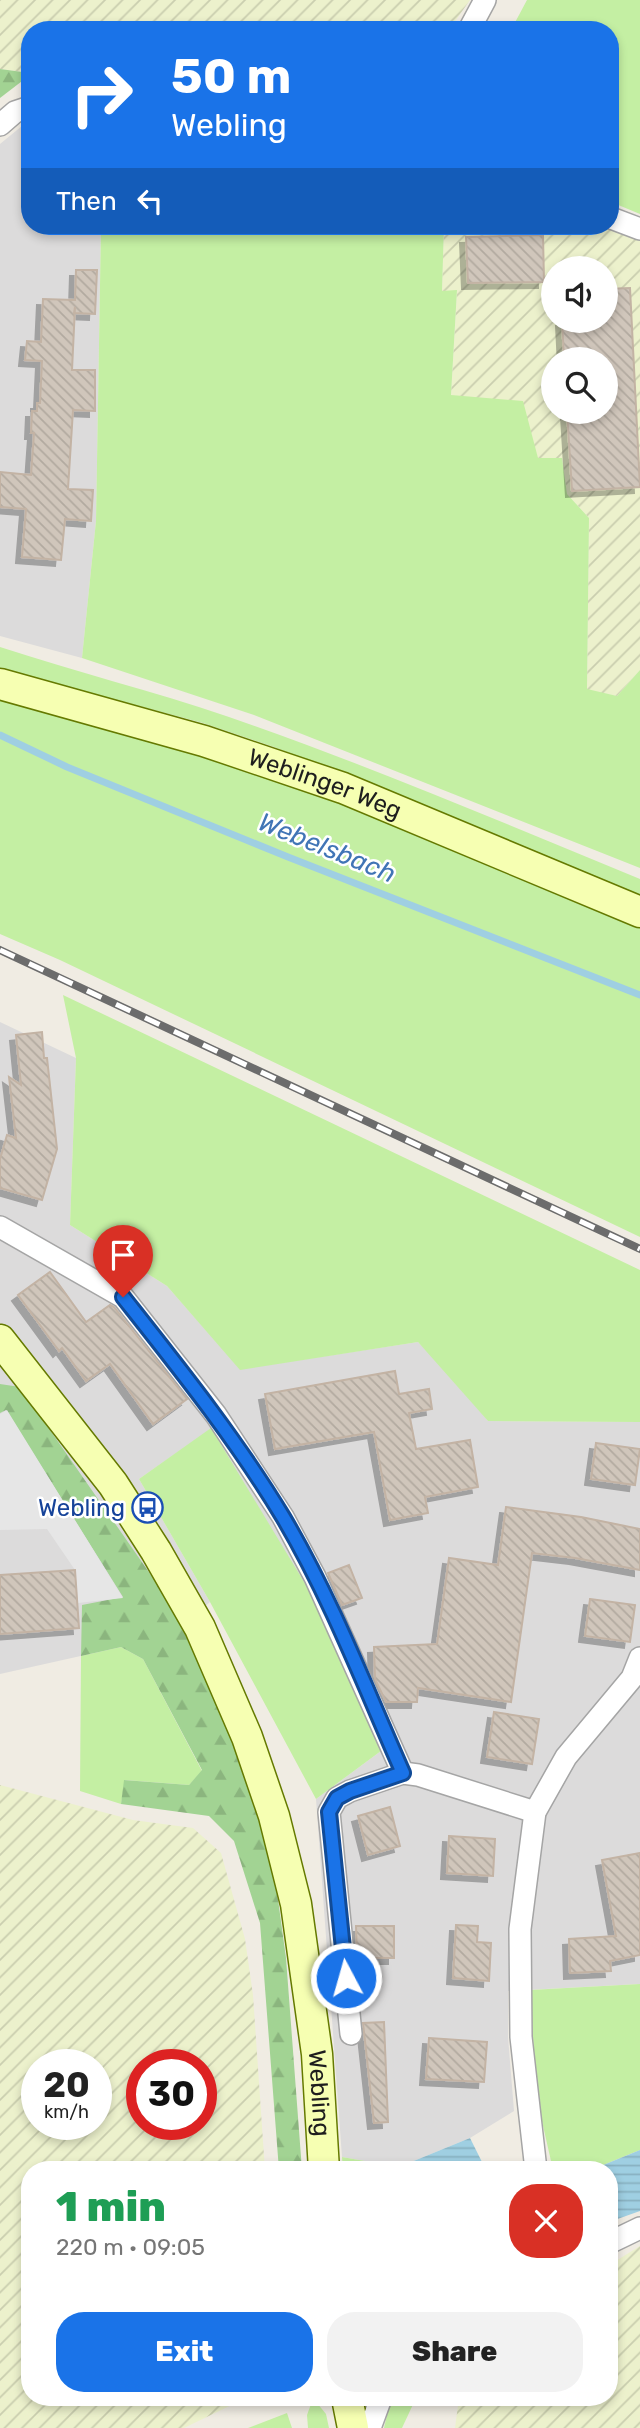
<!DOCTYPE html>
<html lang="en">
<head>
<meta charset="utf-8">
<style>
	:root { --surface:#fff; --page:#f2f2f2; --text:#222; --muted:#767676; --accent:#1a73e8 }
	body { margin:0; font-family:Rubik,sans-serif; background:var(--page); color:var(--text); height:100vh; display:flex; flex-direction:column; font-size:26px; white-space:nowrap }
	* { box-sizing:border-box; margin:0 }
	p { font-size:23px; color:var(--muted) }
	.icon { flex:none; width:38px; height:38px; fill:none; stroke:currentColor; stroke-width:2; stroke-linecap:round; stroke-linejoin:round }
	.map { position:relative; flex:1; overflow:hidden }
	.sheet { position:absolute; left:21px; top:2161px; width:597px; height:245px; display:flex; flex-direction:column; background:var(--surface); border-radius:28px; box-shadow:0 4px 10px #0003 }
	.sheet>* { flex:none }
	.top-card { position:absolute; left:21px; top:21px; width:598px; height:214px; border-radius:28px; box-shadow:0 4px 10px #0003; background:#1a73e8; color:#fff; overflow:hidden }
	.fabs { position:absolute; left:541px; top:256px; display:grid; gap:14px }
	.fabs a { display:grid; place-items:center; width:77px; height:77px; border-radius:50%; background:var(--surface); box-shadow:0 4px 10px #0003; font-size:35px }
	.speed { position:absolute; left:21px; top:2049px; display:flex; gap:14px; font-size:35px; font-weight:700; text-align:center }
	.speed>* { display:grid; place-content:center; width:91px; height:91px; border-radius:50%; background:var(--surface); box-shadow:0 4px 10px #0003; line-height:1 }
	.speed small { font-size:18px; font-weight:400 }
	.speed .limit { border:10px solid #d22; background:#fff; color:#111 }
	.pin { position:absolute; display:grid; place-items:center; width:60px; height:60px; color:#fff; margin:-72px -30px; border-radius:50% 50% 50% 0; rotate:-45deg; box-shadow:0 0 7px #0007 }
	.pin .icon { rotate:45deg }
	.me { position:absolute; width:77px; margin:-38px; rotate:354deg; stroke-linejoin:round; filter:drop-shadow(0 0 5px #0008) }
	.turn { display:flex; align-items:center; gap:24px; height:147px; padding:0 35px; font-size:32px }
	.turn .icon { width:91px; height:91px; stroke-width:2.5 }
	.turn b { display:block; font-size:49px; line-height:60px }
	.then { display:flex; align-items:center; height:66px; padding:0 35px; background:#0003; gap:14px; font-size:26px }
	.round { display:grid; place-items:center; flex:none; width:74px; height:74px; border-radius:28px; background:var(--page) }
	.overview { display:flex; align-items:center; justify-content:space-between; height:119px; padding:0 35px }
	h1 { font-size:42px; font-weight:800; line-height:52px; color:#1e9e55 }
	.button { display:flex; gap:14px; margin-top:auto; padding:14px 35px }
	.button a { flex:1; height:80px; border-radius:28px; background:var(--accent); color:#fff; font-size:28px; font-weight:800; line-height:80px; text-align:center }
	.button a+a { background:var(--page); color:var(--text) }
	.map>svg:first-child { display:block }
	.residential { fill:#dcdbdb }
	.farmland { fill:url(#farmland-furrows); fill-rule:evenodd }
	.grass { fill:#c4efa3 }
	.forest { fill:url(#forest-firs) }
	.parking { fill:#e6e6e6 }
	.water { fill:url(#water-rules) }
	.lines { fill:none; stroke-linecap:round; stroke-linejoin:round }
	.stream { stroke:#9fcfe2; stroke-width:7 }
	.building { fill:url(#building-back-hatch); stroke:#c3b3a4; stroke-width:2; filter:url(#shadow) }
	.street-casing { stroke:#a5a5a5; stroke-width:24 }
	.secondary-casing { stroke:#657a00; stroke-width:33 }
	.street { stroke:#fff; stroke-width:21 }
	.secondary { stroke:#f6ffb2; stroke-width:30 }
	.rail-casing { stroke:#6c6c6c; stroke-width:8 }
	.rail { stroke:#fff; stroke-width:5; stroke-dasharray:16; stroke-linecap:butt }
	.route-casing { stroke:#114b97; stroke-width:18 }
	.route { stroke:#1a73e8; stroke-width:12 }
	.labels { text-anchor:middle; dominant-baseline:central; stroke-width:5; stroke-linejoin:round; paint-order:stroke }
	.street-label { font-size:24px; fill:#1e1e1e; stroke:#fff }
	.transit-label { font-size:24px; fill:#164399; stroke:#fff; text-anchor:end }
	.water-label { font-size:26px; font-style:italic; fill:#4175b6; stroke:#fff }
</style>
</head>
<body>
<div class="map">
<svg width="640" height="2428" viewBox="0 0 640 2428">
	<defs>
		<pattern id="farmland-furrows" width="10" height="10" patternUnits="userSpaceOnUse" patternTransform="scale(1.75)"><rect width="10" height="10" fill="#ecf1cc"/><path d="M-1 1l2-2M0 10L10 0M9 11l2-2" fill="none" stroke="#caceaf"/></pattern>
		<pattern id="forest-firs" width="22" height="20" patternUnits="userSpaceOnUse" patternTransform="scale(1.75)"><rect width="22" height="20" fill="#a2d393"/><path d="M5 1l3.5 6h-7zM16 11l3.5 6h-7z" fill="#8bb57e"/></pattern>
		<pattern id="water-rules" width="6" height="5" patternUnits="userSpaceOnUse" patternTransform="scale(1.75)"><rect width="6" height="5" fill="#9fcfe2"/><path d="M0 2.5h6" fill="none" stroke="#88b1c1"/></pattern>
		<pattern id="building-back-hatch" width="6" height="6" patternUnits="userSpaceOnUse" patternTransform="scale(1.75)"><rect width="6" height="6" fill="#d0c6bb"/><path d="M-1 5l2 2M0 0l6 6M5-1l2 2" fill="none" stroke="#b2aaa0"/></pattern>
		<filter id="shadow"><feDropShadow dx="-6" dy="6" stdDeviation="0" flood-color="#0004"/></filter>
	</defs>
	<rect width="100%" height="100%" fill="#f0ece3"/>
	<g class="residential">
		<polygon points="30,123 30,226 101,226 96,521 82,658 0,636 0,144 22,126"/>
		<polygon points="0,1022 76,1058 70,1225 167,1286 240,1369 418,1342 464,1389 488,1421 640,1422 640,1984 508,1991 508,2037 514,2111 470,2138 399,2167 342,2157 316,1799 385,1748 211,1429 139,1479 210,1602 143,1659 121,1647 0,1674"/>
	</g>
	<g class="farmland">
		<polygon points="0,0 470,0 449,30 30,30 30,73 0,69"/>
		<path d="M 444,226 L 611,226 L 640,235 L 640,670 L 617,696 L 587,690 L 589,518 L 567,494 L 562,458 L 538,459 L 451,395 L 457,291 L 442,292 ZM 553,268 L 606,268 L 606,320 L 553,320 ZM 553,359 L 606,359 L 606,411 L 553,411 Z"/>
		<path d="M 0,1785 L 133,1820 L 193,1828 L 221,1853 L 245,1939 L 253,1995 L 265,2170 L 30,2170 L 30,2398 L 246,2398 L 184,2428 L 0,2428 ZM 37,2065 L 96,2065 L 96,2124 L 37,2124 ZM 142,2065 L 201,2065 L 201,2124 L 142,2124 Z"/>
		<polygon points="640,2246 640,2428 455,2428 459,2398 609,2398 609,2263 619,2259"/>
	</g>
	<g class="grass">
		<polygon points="527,0 640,0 640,214 611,202 611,30 511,30"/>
		<polygon points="101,226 444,226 442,291 457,290 451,395 523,401 538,458 562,458 567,494 589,518 587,689 617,696 640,670 640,868 254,715 82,658 96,521"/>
		<path d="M 0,647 C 76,672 153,691 229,717 C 368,765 504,823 640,879 L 640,895 L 412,801 L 274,747 L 203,723 L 0,669 Z"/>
		<polygon points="0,698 193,751 363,810 640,925 640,1237 60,960 0,934"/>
		<polygon points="63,995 640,1270 640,1422 488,1421 418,1342 240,1370 167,1286 70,1225 76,1058"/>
		<polygon points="211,1428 315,1600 385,1748 316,1799 210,1602 139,1479"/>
		<polygon points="121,1647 143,1659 202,1771 189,1785 125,1780 121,1804 80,1791 81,1656"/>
		<polygon points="640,1984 640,2150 591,2170 553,2170 537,2099 530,1990"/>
		<polygon points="342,2157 399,2167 400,2170 343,2170"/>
		<polygon points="391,2398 416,2398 402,2428 384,2428"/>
		<polygon points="317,2403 326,2414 329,2428 308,2428 307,2415 311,2404"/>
		<polygon points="287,2413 292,2428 248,2428"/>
	</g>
	<g class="forest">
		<polygon points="0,69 30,73 30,75 0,98"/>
		<polygon points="0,1384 20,1387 185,1624 236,1746 273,1863 286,1958 302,2170 279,2170 260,1923 234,1841 209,1816 121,1804 124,1780 189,1785 202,1770 143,1659 121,1647 81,1656 82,1605 123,1597 6,1410 0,1413"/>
	</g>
	<polygon class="parking" points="7,1410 123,1598 78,1603 75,1570 47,1529 0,1530 0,1414"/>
	<g class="water">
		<polygon points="470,2138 486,2170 400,2170 399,2167"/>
		<polygon points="640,2150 640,2211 609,2222 609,2170 591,2170"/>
	</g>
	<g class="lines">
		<polyline class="stream" points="0,735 67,767 288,857 640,995"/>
	</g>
	<g class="building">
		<polygon points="543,235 544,282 468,283 466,237"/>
		<polygon points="76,270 97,270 95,314 74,313 75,307 72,370 95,370 95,411 73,410 68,489 93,490 91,521 65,519 61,560 22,557 26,509 0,507 0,472 31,475 34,433 31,433 32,411 37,411 37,403 40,403 42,361 25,360 27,341 41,342 43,299 75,300"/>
		<polygon points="630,288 640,487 572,491 567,411 606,411 606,359 564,359 562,320 606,320 606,289"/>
		<polygon points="42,1032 44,1058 47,1058 57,1149 42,1200 0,1188 0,1159 7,1135 16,1138 9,1077 21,1085 16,1035"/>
		<polygon points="50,1272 86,1322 110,1305 114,1307 187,1399 153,1424 110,1364 86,1381 62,1348 59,1351 18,1295"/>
		<polygon points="395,1371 399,1394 429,1389 432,1409 409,1413 416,1449 470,1440 478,1487 425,1497 428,1513 390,1520 374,1432 275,1449 265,1394"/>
		<polygon points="596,1443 640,1449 635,1485 591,1479"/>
		<polygon points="506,1507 581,1517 640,1529 640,1570 575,1558 532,1553 511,1702 418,1688 417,1702 386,1702 375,1679 374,1647 437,1644 449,1558 498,1565"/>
		<polygon points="349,1565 362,1598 342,1605 328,1573"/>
		<polygon points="75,1570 79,1628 0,1634 0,1575"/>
		<polygon points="590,1599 635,1605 630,1642 585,1636"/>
		<polygon points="494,1712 539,1719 532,1764 487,1757"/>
		<polygon points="390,1807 400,1846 368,1855 358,1816"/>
		<polygon points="449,1836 495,1839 493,1876 447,1873"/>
		<polygon points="640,1853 640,1955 610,1961 611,1971 570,1973 569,1939 616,1936 602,1860"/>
		<polygon points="456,1925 478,1926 477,1942 491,1943 489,1981 453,1978"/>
		<polygon points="356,1926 394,1926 394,1958 357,1958"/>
		<polygon points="384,2022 388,2122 374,2123 363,2023"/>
		<polygon points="429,2038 487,2042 484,2082 426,2079"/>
	</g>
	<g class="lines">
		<defs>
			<g id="street">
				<polyline points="469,30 485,0"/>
				<polyline points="0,125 15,112 30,107"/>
				<polyline points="611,218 640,229"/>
				<polyline points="0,1227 123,1297 216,1415 283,1517 315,1577 403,1773"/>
				<polyline points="351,2034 329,1812 337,1798 350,1791 403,1773 418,1775 535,1812"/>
				<polyline points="536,2170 521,2037 520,1929 535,1812 566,1757 632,1678 640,1658"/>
				<polyline points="609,2243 640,2228"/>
				<polyline points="370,2428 381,2398"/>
			</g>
			<g id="secondary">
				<path id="s1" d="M 0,684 L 204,741 L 343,788 L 640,912"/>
				<path id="s2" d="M 0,1340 L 113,1484 L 156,1551 L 200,1628 L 247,1737 L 274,1816 L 296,1904 L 317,2054 L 324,2170"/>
				<polyline points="347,2398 353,2428"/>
			</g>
		</defs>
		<use href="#street" class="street-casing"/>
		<use href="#secondary" class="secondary-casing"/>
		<use href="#street" class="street"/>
		<use href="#secondary" class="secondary"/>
		<defs>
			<polyline id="rail" points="0,950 640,1249"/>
		</defs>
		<use href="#rail" class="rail-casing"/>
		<use href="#rail" class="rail"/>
	</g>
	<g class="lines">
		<defs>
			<path id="route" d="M 123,1297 C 179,1368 236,1439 283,1517 C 331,1598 365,1687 403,1773 L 350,1791 L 337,1798 L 329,1812 L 346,1978"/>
		</defs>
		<use href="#route" class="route-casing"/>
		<use href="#route" class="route"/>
	</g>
	<defs>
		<symbol id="bus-ring" viewBox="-11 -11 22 22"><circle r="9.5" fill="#fff" stroke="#1a4fb4" stroke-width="1.5"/><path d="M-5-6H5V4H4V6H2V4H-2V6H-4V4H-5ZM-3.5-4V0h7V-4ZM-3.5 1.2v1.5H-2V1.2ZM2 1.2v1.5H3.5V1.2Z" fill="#1a4fb4"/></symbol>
	</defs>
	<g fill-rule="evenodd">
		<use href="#bus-ring" x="130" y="1490" width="35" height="35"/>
	</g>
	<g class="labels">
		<g class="street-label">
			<text stroke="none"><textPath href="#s1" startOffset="340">Weblinger Weg</textPath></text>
			<text stroke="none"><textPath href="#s2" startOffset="835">Webling</textPath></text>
		</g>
		<g class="transit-label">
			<text x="125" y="1508">Webling</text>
		</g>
		<g class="water-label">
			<text transform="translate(327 848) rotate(22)">Webelsbach</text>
		</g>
	</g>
</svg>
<div class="fabs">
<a><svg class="icon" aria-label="sound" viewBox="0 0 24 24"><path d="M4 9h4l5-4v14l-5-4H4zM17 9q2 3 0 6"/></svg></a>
<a><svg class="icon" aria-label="search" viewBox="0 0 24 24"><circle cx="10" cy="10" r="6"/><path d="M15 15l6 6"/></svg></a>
</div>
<div class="speed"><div>20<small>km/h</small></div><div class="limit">30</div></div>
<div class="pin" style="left:123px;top:1297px;background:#d93025"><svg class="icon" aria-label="arrive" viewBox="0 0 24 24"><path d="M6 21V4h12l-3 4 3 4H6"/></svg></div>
<svg class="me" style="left:346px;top:1978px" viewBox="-20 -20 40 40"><circle r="17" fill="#1a73e8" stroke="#fff" stroke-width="3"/><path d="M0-11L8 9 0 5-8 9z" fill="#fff"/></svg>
<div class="top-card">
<div class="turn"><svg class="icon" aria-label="right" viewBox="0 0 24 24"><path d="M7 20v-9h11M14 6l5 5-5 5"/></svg><div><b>50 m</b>Webling</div></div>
<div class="then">Then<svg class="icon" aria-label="left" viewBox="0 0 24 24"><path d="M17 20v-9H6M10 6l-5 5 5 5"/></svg></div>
</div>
<section class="sheet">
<div class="overview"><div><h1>1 min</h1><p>220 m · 09:05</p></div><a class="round" style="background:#d93025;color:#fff"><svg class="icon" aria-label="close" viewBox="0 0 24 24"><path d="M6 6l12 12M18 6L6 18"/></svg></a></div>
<div class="button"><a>Exit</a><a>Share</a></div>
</section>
</div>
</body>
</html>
